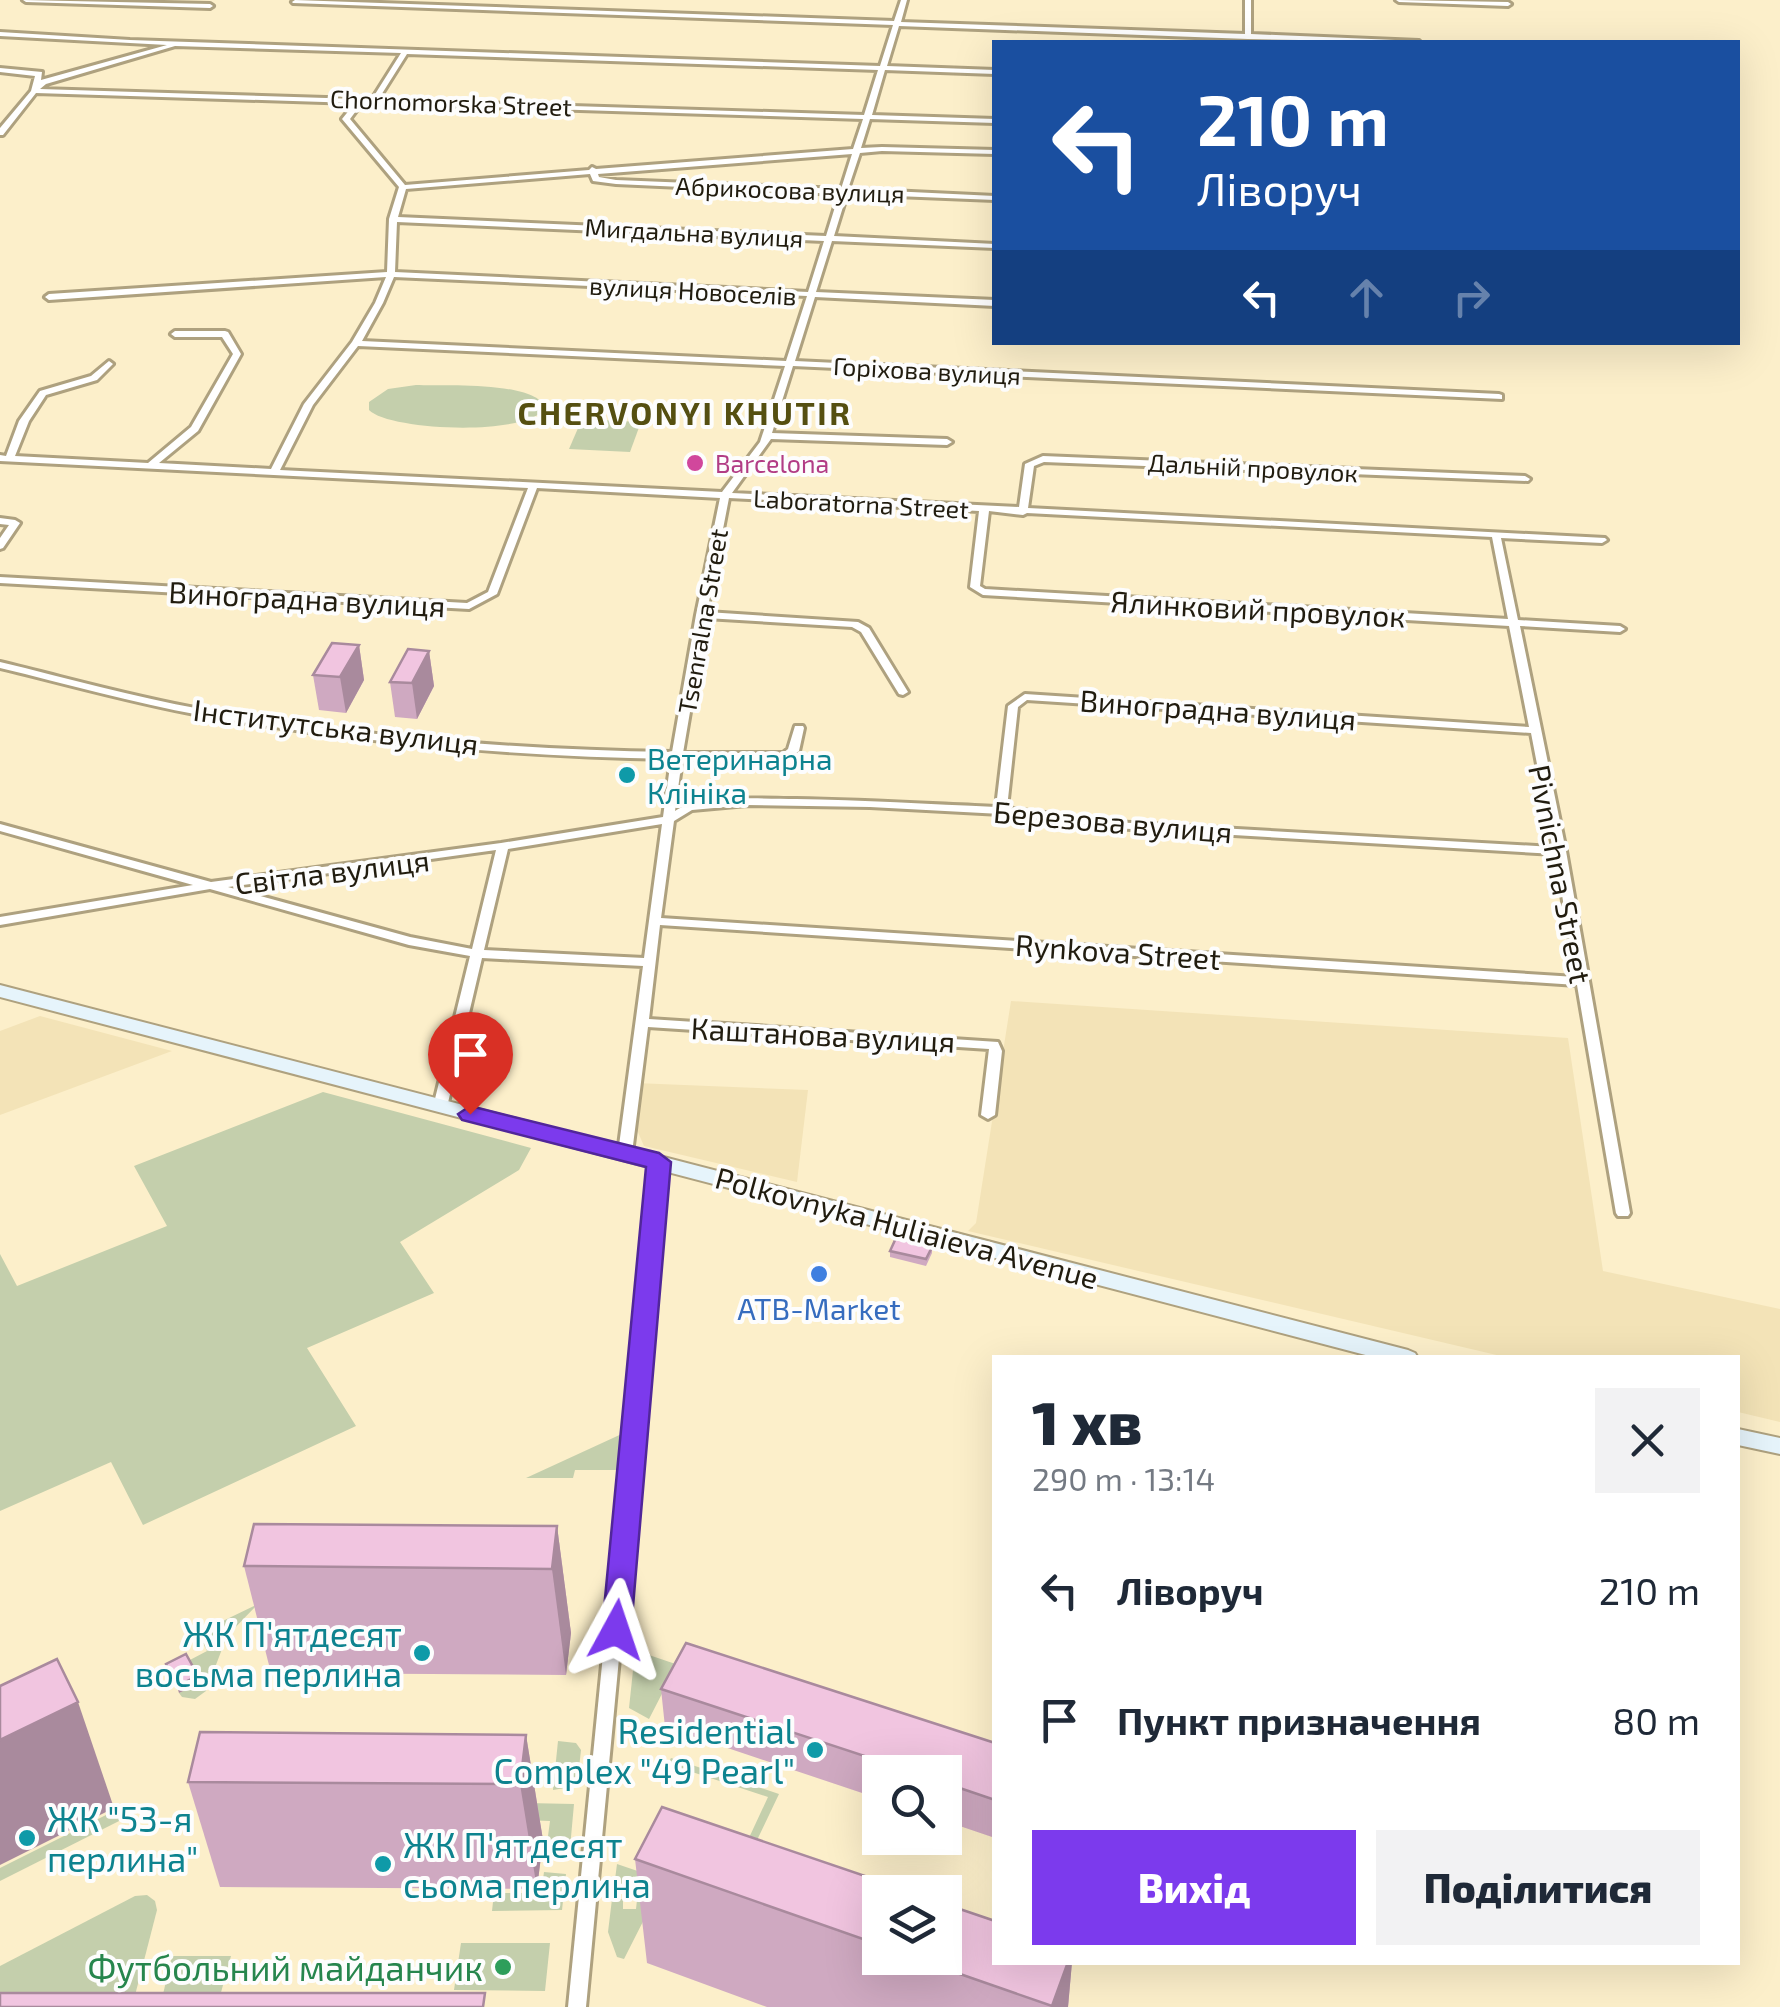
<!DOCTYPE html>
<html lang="uk">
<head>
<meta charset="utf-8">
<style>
	:root { --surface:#fff; --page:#f2f2f3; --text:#1f2937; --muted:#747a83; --accent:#7c3aed }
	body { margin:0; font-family:"Exo 2",sans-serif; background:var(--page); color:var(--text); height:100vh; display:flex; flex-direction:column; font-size:38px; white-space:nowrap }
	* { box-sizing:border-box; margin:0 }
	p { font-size:32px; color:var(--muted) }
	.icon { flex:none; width:55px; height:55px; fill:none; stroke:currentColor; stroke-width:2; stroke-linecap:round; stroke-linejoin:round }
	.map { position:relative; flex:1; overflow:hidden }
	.details { position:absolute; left:992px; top:1355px; width:748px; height:610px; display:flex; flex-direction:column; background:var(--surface); border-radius:0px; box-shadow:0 10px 40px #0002 }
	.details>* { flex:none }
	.guide { position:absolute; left:992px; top:40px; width:748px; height:305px; border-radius:0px; box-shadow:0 10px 40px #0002; background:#1a4fa0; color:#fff; overflow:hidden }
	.fabs { position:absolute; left:862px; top:1755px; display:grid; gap:20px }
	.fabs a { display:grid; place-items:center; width:100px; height:100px; border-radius:0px; background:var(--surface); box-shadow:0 10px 40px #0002; font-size:50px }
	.pin { position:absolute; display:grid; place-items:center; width:85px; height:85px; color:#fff; margin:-102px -42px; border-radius:50% 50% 50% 0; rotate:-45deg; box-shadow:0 0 10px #0007 }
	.pin .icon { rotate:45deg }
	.me { position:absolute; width:110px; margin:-55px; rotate:5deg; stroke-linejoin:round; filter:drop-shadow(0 0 8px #0008) }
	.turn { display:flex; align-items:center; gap:35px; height:210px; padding:0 40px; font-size:45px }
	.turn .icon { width:130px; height:130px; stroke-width:2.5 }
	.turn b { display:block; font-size:70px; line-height:85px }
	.lanes { display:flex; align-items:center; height:95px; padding:0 40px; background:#0003; justify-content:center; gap:50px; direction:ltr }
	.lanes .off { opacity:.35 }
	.round { display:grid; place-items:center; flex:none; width:105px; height:105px; border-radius:0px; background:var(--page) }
	.head { display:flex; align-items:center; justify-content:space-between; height:170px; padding:0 40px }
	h1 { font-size:60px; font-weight:800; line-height:75px }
	.button { display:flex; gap:20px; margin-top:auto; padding:20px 40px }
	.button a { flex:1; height:115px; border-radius:0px; background:var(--accent); color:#fff; font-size:40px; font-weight:800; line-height:115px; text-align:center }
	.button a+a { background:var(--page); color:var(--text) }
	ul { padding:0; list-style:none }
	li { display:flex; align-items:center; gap:30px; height:130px; padding:0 40px }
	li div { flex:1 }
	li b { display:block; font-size:38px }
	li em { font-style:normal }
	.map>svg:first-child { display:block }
	.built { fill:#f3e3b7 }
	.green { fill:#c4cfac }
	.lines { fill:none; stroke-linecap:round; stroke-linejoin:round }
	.minor-casing { stroke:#aea17f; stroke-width:6 }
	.secondary-casing { stroke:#aea17f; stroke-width:4 }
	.minor { fill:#fff; fill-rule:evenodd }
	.secondary { fill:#e6f4fb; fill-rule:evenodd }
	.wall { fill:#cfa9c1 }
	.shaded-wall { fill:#a98a9d }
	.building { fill:#f1c5e0; stroke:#a98a9d; stroke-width:2.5 }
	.route { fill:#7c3aed; stroke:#51269a; stroke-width:2.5 }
	.hotel-dot { fill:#d1479c; stroke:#fdfdfd; stroke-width:4 }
	.culture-dot { fill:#0f9aa8; stroke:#fdfdfd; stroke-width:4 }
	.shop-dot { fill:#3f7fe0; stroke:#fdfdfd; stroke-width:4 }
	.leisure-dot { fill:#2e9e5b; stroke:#fdfdfd; stroke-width:4 }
	.labels { text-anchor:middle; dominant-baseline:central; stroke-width:8; stroke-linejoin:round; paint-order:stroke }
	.far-street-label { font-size:25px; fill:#211c0f; stroke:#fdfdfd }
	.far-hotel-label { font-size:25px; fill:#b23c85; stroke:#fdfdfd; text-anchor:start }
	.street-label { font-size:30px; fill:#211c0f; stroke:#fdfdfd }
	.culture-label { font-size:30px; fill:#0d838f; stroke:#fdfdfd; text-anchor:start }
	.shop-label { font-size:30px; fill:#366cbe; stroke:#fdfdfd }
	.far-district-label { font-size:32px; font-weight:bold; letter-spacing:2.5px; fill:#554f11; stroke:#fdfdfd }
	.near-culture-label { font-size:35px; fill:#0d838f; stroke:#fdfdfd; text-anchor:end }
	.near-leisure-label { font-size:35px; fill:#27864d; stroke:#fdfdfd; text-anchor:end }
</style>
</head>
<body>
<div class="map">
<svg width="1780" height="2007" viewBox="0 0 1780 2007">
	<rect width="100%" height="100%" fill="#fcefca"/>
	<g class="built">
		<polygon points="1011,1001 1568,1038 1603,1271 1780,1309 1780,1422 1738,1412 1738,1358 1505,1357 968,1231 976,1223"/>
		<polygon points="40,1016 172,1051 0,1115 0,1031"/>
		<polygon points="635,1083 808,1090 797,1182 644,1146 637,1130"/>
	</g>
	<g class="green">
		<path d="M 416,385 C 443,386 534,381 545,407 C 532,437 389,431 369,410 L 369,402 L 388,389 Z"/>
		<polygon points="582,419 641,422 630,452 569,449"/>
		<polygon points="323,1092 531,1148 519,1170 400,1242 434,1293 307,1348 356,1426 143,1525 111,1462 0,1511 0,1254 17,1286 167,1226 134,1166"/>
		<polygon points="626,1432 622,1470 575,1470 573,1478 526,1478"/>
		<polygon points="258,1604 227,1636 206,1691 195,1699 182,1697 179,1693 199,1683 188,1661 207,1651 198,1633"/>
		<polygon points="646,1654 705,1674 668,1682 649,1719 629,1708 634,1661"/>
		<polygon points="558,1741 576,1743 581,1750 577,1786 553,1790"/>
		<polygon points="671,1758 779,1794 738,1880 728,1883 768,1797 668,1764"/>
		<polygon points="526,1803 574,1804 570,1848 546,1851 550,1821 523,1820"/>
		<polygon points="126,1805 131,1815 0,1881 0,1868"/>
		<polygon points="617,1864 664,1880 624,1959 617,1957 608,1932 612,1899 623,1899 623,1909 636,1909 638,1891 613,1895"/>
		<polygon points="544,1872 566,1874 562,1910 492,1911 494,1893 541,1893"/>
		<polygon points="147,1895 155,1901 157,1910 132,2007 0,2007 0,1966 135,1896"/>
		<polygon points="461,1943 550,1943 545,1991 454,1990"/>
		<polygon points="172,1956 231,1956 217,2007 160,2007"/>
	</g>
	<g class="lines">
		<defs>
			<g id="minor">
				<polygon points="23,0 210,4 213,6 210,8 26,2"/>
				<path d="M 295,0 L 894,21 L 901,0 L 907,0 L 901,22 L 1245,34 L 1245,0 L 1251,0 L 1251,34 L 1419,41 L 1420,42 L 1248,39 L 899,26 L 887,66 L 995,70 L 995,74 L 885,70 L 872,115 L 995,119 L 995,123 L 870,119 L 861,148 L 882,147 L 995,150 L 995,154 L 882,151 L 860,153 L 848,189 L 995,196 L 995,200 L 847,194 L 834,236 L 995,244 L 995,248 L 832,241 L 816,292 L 995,300 L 995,306 L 815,297 L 795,361 L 1499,394 L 1502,395 L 1502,399 L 793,366 L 772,433 L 947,439 L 952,442 L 947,445 L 771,439 L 732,493 L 1019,507 L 1025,464 L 1043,456 L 1525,476 L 1530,479 L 1528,481 L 1044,462 L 1034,466 L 1028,508 L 1605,538 L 1607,540 L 1602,543 L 1501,538 L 1518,620 L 1620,626 L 1625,629 L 1620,632 L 1520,626 L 1566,851 L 1630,1213 L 1628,1216 L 1618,1216 L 1616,1213 L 1577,985 L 660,925 L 649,1019 L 998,1042 L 1002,1051 L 995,1115 L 988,1119 L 981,1115 L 989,1049 L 648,1027 L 632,1153 L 630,1156 L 620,1156 L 618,1153 L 643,966 L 482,958 L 447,1107 L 440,1111 L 433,1107 L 470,956 L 409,945 L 210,889 L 0,925 L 0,917 L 193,885 L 0,831 L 0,824 L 211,882 L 501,843 L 663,817 L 671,759 C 513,756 356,743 200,715 C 133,703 67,684 0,668 L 0,662 C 67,678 133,697 201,709 C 356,736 514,750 672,752 L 696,615 L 720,498 L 537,488 L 497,594 L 469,609 L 0,583 L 0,577 L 467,603 L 488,592 L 528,488 L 0,461 L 0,455 L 6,456 L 19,421 L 40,391 L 91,376 L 109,361 L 113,364 L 97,380 L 46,395 L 29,421 L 15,456 L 148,463 L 191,427 L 233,354 L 222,337 L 175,337 L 171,334 L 175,331 L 225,331 L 228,332 L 241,354 L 198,431 L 159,463 L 271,469 L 304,404 L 352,342 L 375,303 L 386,277 L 49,300 L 45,297 L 49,294 L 387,272 L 389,219 L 399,187 L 342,119 L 355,103 L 36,93 L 3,135 L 0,135 L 0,128 L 31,91 L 35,76 L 0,72 L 0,68 L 42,72 L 41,80 L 167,45 L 0,36 L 0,32 L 130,40 L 880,66 L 893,25 L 293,3 L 292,2 ZM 175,46 L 401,53 L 372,99 L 366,99 L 363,96 L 358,99 L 40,89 L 46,84 ZM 407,54 L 878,70 L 864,115 L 378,100 ZM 362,103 L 863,119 L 853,149 L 596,169 L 592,167 L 589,170 L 405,185 L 350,119 ZM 852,154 L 841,189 L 616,180 L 599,177 L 598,174 ZM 590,174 L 593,181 L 616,184 L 839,194 L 826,236 L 398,217 L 406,189 ZM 397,222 L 824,241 L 808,292 L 395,272 ZM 394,277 L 807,296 L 786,361 L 362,341 L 383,303 ZM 358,346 L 785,366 L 760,442 L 722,492 L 280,470 L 313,405 ZM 729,498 L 979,511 L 970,587 L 983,595 L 1509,626 L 1529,727 L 1025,694 L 1008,706 L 996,807 C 929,804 863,800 796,799 C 764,799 701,794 675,811 L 682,759 L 789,758 L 799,751 L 804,728 L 803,726 L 795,726 L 788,749 L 783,753 L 683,753 L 706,618 L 852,627 L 861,632 L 899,694 L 903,695 L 908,692 L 869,628 L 858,622 L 707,612 ZM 989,511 L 1023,515 L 1027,513 L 1492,537 L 1508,619 L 985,589 L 980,586 ZM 1027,700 L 1531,733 L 1553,847 L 1114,822 L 1007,808 L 1018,707 ZM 747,805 L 870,807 L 1001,814 L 1114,828 L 1555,854 L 1576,977 L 661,918 L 674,821 L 692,810 ZM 662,824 L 644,958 L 484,950 L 508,849 ZM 496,850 L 472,949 L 410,937 L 228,887 Z"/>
				<polygon points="1396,0 1508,2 1511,4 1508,6 1399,2"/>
				<polygon points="0,518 15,520 20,523 3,548 0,549 0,538 9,525 0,524"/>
				<polygon points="659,1157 664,1159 666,1162 586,2007 568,2007 652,1162 654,1159"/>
			</g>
			<g id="secondary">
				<polygon points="0,985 1408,1350 1415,1353 1418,1358 1377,1358 0,997"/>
				<polygon points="1738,1429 1780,1438 1780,1454 1738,1445"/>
			</g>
		</defs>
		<use href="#minor" class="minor-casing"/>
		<use href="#secondary" class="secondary-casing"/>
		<use href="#minor" class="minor"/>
		<use href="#secondary" class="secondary"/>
	</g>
	<g class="wall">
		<polygon points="359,645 364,680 346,713 319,710 313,675"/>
		<polygon points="429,651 434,686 417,719 395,717 390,682"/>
		<polygon points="932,1247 932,1253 926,1266 890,1257 890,1251"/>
		<polygon points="557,1526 571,1633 566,1675 271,1673 244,1566"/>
		<polygon points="661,1689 995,1743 995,1838 945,1821 945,1772 880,1772 880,1799 665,1727"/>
		<polygon points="526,1735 543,1840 537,1889 220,1887 188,1782"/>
		<polygon points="635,1859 880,1892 880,1958 945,1958 1072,1962 1068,2007 767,2007 647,1963"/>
	</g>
	<g class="shaded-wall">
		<polygon points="359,645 364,680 346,713 340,677"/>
		<polygon points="429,651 434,686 417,719 412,683"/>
		<polygon points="557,1526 571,1633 566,1675 552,1569"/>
		<polygon points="198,1676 200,1683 179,1693 177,1686"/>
		<polygon points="78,1702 114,1808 0,1865 0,1740"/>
		<polygon points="526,1735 543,1840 537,1889 520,1784"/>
		<polygon points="1068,1962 1072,1962 1068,2007 1052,2007"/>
	</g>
	<g class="building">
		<polygon points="332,643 359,645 340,677 313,675"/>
		<polygon points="408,649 429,651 412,683 390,682"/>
		<polygon points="896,1238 932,1247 926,1259 890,1251"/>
		<polygon points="254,1524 557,1526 552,1569 244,1566"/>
		<polygon points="686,1643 995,1743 995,1800 945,1783 945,1772 913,1772 661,1689"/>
		<polygon points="186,1654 198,1676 177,1686 166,1664"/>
		<polygon points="57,1659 78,1702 0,1740 0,1686"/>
		<polygon points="200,1732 526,1735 520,1784 188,1782"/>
		<polygon points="662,1807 912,1892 880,1892 880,1945 635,1859"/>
		<polygon points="945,1904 995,1921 995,1962 1068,1962 1052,2006 914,1958 945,1958"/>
		<polygon points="0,1993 485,1993 483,2007 0,2007"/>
	</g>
	<polygon class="route" points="470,1106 659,1153 671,1162 631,1630 627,1638 616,1642 606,1638 602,1630 646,1167 462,1120 458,1114"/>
	<circle class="hotel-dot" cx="695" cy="463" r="10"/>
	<g class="culture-dot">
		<circle cx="627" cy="775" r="10"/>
		<circle cx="422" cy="1653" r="10"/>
		<circle cx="815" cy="1750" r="10"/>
		<circle cx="27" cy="1838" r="10"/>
		<circle cx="383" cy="1864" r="10"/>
	</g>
	<circle class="shop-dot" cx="819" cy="1274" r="10"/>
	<circle class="leisure-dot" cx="503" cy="1967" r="10"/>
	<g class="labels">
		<g class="far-street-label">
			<text transform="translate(451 102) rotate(2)">Chornomorska Street</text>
			<text transform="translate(790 189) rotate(2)">Абрикосова вулиця</text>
			<text transform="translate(694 232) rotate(3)">Мигдальна вулиця</text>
			<text transform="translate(693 290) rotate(3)">вулиця Новоселів</text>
			<text transform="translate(927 370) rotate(3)">Горіхова вулиця</text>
			<text transform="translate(1253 467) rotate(3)">Дальній провулок</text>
			<text transform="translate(861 503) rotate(3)">Laboratorna Street</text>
			<text transform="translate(702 621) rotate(-80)">Tsenralna Street</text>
		</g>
		<g class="far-hotel-label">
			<text x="715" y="463">Barcelona</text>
		</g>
		<g class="street-label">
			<text transform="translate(307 598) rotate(3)">Виноградна вулиця</text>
			<text transform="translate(1258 608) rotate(3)">Ялинковий провулок</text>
			<text transform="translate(1218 709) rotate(4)">Виноградна вулиця</text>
			<text transform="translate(336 726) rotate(7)">Інститутська вулиця</text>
			<text transform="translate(1113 821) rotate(5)">Березова вулиця</text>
			<text transform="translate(332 871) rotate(-7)">Світла вулиця</text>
			<text transform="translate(1561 874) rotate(79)">Pivnichna Street</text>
			<text transform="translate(1118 951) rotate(4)">Rynkova Street</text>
			<text transform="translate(823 1034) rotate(3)">Каштанова вулиця</text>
			<text transform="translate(907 1227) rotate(15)">Polkovnyka Huliaieva Avenue</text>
		</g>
		<g class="culture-label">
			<text x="647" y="758">Ветеринарна<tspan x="647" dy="34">Клініка</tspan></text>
		</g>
		<g class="shop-label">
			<text x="819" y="1308">ATB-Market</text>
		</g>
		<g class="far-district-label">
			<text x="685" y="412">CHERVONYI KHUTIR</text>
		</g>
		<g class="near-culture-label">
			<text x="402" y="1633">ЖК П'ятдесят<tspan x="402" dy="40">восьма перлина</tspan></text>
			<text x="795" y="1730">Residential<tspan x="795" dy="40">Complex "49 Pearl"</tspan></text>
			<text x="47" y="1818" text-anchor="start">ЖК "53-я<tspan x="47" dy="40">перлина"</tspan></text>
			<text x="403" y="1844" text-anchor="start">ЖК П'ятдесят<tspan x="403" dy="40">сьома перлина</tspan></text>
		</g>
		<g class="near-leisure-label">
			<text x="483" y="1967">Футбольний майданчик</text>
		</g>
	</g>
</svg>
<div class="fabs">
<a><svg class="icon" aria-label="search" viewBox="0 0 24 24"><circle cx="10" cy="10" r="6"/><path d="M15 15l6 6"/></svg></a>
<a><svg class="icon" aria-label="layers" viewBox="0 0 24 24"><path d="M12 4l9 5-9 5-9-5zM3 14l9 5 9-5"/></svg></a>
</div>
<div class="pin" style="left:470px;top:1114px;background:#d93025"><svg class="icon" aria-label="arrive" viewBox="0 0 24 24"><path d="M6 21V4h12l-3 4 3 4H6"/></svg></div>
<svg class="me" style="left:616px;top:1630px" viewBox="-20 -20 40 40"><path d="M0-17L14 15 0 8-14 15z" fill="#7c3aed" stroke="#fff" stroke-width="4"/></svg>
<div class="guide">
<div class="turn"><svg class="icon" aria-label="left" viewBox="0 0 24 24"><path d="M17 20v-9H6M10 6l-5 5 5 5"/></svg><div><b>210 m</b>Ліворуч</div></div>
<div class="lanes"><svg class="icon" aria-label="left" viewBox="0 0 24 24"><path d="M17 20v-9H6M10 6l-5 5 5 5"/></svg><svg class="icon off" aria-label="ahead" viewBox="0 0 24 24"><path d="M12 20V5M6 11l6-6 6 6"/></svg><svg class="icon off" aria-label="right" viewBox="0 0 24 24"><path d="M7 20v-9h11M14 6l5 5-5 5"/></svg></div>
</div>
<section class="details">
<div class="head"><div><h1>1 хв</h1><p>290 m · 13:14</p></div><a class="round"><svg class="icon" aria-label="close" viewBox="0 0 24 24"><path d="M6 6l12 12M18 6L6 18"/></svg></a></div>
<ul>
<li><svg class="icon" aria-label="left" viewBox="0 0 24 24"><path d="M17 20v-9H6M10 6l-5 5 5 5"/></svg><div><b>Ліворуч</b></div><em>210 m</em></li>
<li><svg class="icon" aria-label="arrive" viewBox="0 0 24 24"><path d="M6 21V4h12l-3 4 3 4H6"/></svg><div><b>Пункт призначення</b></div><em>80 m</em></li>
</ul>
<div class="button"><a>Вихід</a><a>Поділитися</a></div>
</section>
</div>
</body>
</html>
